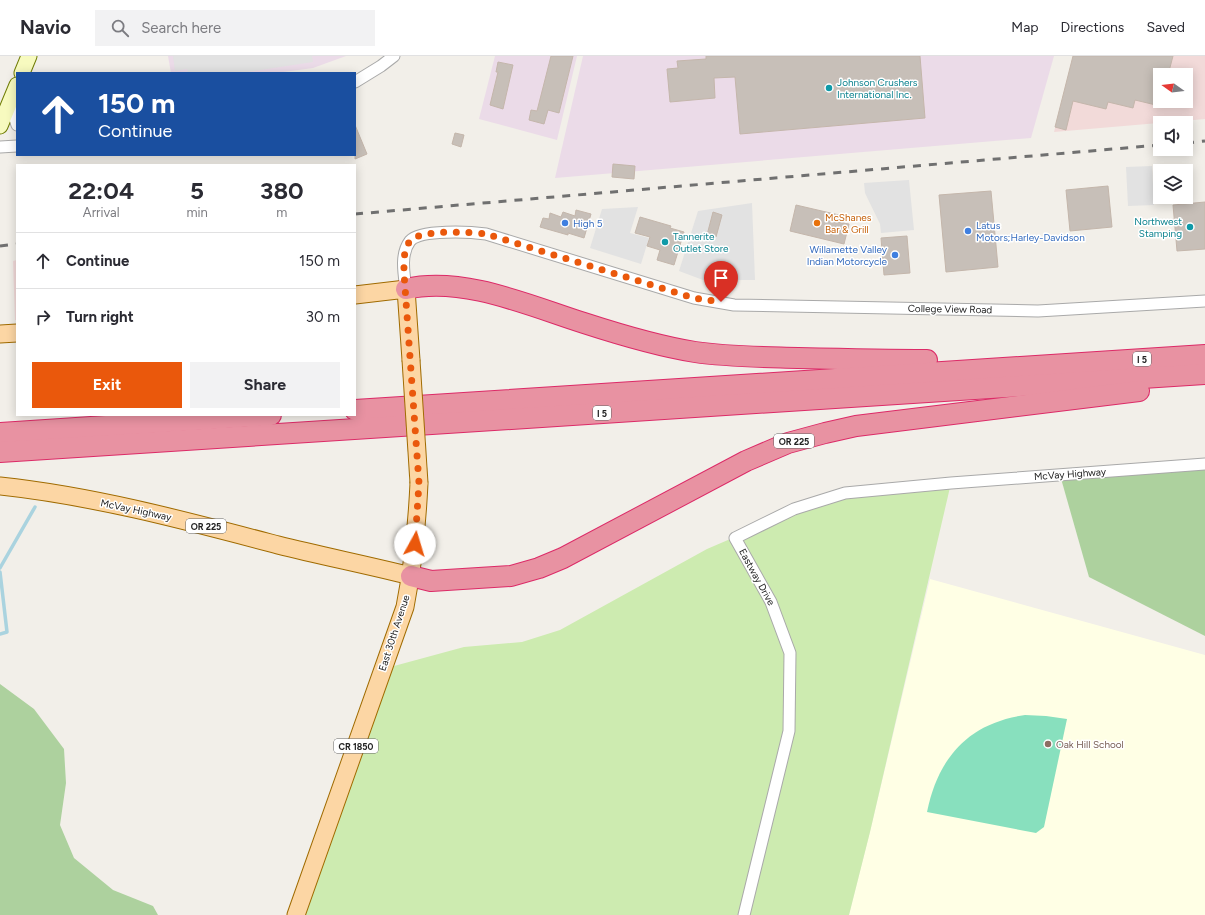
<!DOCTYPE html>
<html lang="en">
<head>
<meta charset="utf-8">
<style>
	:root { --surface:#fff; --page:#f2f2f3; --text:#2b2b33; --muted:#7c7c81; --line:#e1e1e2; --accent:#ea580c }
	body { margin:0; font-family:Figtree,sans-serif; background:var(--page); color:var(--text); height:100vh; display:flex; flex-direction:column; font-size:15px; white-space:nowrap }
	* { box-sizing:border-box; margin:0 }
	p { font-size:13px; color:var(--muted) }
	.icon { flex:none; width:22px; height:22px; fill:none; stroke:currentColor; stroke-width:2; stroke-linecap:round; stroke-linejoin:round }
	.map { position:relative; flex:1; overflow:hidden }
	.drawer { position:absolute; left:16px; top:108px; width:340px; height:252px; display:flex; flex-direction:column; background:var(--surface); border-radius:0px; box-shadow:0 2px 10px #0003 }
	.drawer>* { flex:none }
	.hud { position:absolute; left:16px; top:16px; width:340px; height:84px; border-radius:0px; box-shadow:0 2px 10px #0003; background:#1a4fa0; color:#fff; overflow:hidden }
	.needle { width:26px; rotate:284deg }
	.fabs { position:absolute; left:1153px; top:12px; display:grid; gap:8px }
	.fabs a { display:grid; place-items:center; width:40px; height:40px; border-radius:0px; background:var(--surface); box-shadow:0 2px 10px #0003; font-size:20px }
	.pin { position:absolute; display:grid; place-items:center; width:34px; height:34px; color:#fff; margin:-41px -17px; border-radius:50% 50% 50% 0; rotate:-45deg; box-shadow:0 0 4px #0007 }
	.pin .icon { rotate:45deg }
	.me { position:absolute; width:44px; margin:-22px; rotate:6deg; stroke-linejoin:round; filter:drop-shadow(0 0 3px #0008) }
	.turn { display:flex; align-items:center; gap:14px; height:84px; padding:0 16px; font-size:18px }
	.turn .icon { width:52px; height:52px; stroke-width:2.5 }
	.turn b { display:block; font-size:28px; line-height:34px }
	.eta { display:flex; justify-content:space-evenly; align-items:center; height:68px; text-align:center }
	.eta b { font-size:24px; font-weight:700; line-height:28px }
	.primary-button { display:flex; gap:8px; margin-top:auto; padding:8px 16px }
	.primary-button a { flex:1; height:46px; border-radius:0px; background:var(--accent); color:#fff; font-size:16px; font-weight:700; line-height:46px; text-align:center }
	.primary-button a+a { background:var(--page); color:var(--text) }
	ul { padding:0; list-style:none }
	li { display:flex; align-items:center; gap:12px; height:56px; padding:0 16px; border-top:1px solid var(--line) }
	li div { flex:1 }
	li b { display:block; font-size:15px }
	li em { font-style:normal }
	header { display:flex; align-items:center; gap:24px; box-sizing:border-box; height:56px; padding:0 20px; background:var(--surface); border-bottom:1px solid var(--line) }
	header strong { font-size:19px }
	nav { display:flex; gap:22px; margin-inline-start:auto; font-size:14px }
	.search { width:280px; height:36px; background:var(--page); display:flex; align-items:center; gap:10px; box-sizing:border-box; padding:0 14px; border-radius:0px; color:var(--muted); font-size:15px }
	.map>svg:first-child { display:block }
	.commercial { fill:#f2dad9; fill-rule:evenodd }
	.industrial { fill:#ebdbe8 }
	.education { fill:#ffffe5 }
	.grass { fill:#cdebb0 }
	.forest { fill:#add19e }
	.pitch { fill:#88e0be }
	.parking { fill:#e2e2e2 }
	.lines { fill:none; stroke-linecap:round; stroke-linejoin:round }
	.stream { stroke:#aad3df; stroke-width:3.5 }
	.building { fill:#c7bfb8; stroke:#c4b6ab }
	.minor-casing { stroke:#a9a9a9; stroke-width:13 }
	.secondary-casing { stroke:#707d05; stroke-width:17 }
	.primary-casing { stroke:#a06b00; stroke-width:19 }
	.motorway-casing { stroke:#dc2a67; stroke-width:22 }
	.minor { stroke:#fff; stroke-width:11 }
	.secondary { stroke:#f7fabf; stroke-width:15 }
	.primary { stroke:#fcd6a4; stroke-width:17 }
	.motorway { stroke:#e892a2; stroke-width:20 }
	.rail { stroke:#707070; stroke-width:3; stroke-dasharray:8 8; stroke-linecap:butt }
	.primary-bridge-casing { stroke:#a06b00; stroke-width:19; stroke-linecap:butt }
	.primary-bridge { stroke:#fcd6a4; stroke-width:17 }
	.route { stroke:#ea580c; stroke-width:7; stroke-dasharray:0 12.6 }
	.culture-dot { fill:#0f9aa8; stroke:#fff; stroke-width:1.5 }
	.shop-dot { fill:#3f7fe0; stroke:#fff; stroke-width:1.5 }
	.food-dot { fill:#e8710a; stroke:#fff; stroke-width:1.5 }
	.education-dot { fill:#8d6e63; stroke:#fff; stroke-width:1.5 }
	.labels { text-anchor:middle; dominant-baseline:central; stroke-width:3; stroke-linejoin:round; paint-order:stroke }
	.shield { fill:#fff; stroke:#646464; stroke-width:1 }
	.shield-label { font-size:9px; font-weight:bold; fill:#222 }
	.culture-label { font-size:10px; fill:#0d838f; stroke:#fff; text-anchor:start }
	.food-label { font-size:10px; fill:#c56008; stroke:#fff; text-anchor:start }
	.shop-label { font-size:10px; fill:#366cbe; stroke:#fff; text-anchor:start }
	.street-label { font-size:10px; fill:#222; stroke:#fff }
	.education-label { font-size:10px; fill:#785e54; stroke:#fff; text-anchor:start }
</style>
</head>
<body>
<header>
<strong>Navio</strong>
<div class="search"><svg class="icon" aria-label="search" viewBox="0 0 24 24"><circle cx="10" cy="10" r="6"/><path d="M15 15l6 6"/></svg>Search here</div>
<nav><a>Map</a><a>Directions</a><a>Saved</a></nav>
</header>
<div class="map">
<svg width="1205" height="859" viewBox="0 0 1205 859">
	<rect width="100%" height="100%" fill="#f2efe9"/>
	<g class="commercial">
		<path d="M 1073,0 L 1205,0 L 1205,63 L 1054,76 ZM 1160,19 L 1186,19 L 1186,45 L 1160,45 Z"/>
		<polygon points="17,204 17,264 15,264 13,205"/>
	</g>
	<g class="industrial">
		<polygon points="168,0 346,0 313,12 276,17 171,17"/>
		<polygon points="495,0 577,0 557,84 479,63"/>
		<polygon points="583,0 1054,0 1031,82 555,122"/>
	</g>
	<polygon class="education" points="930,523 1205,599 1205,859 849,859 870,776"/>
	<polygon class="grass" points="951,427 870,776 849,859 296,859 383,613 464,591 522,586 560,574 707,493 816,446"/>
	<g class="forest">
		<polygon points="1205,408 1205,580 1089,521 1060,419"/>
		<polygon points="0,628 34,653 64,693 66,727 60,769 74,802 113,834 153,850 158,859 0,859"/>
	</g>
	<path class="pitch" d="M 1025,659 L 1046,660 L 1067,663 L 1044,771 L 1036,777 L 927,756 C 938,702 968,667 1025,659 Z"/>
	<g class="parking">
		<polygon points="173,0 312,0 313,6 241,17 188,17 187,13 175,15"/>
		<polygon points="1152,110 1154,149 1128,150 1126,111"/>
		<polygon points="909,124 914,174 881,177 880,168 865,137 864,127"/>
		<polygon points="752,147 755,224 703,224 679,215 698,155"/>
		<polygon points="638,151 630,177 649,182 641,208 590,192 602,153"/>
	</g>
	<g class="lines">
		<g class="stream">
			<polyline points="0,512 35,451"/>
			<polyline points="0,516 7,576 0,578"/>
		</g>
	</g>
	<g class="building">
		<polygon points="551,0 573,0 559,57 548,54 544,68 529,64 531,54 537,55"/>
		<polygon points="706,0 920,0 925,62 740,78 735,21 714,22 715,42 670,46 667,13 678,12 677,5 706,3"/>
		<polygon points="1073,0 1173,0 1168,19 1160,19 1160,50 1135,44 1133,52 1108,46 1106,53 1073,45 1066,74 1055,71"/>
		<polygon points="498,6 513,9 503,53 490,49 498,16 496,16"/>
		<polygon points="355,69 367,98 355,103"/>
		<polygon points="455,77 464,79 461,91 452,88"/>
		<polygon points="613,108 635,110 634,123 612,121"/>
		<polygon points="1108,130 1112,171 1070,175 1066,134"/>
		<polygon points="991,135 998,211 946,216 939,139"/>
		<polygon points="1205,146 1205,193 1177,195 1173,149"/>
		<polygon points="796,149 839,159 837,166 849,168 844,188 790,175"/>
		<polygon points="576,154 591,158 584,182 568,177 568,179 540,171 543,162 549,163 550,157 561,161 563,156 575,160"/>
		<polygon points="713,156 722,159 716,181 707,179"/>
		<polygon points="640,161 671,170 670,172 684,176 674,209 657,204 660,194 647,190 650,181 635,177"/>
		<polygon points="907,180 910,217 884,219 881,182"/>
	</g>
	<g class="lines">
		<defs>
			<g id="minor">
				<polyline points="355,26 381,10 394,0"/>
				<polyline points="12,42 13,57 17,69"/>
				<polyline points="0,91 17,90"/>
				<path d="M 406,233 C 404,218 400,198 410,185 C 420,173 471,176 486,178 L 694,242 L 734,249 L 1038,255 L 1205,245"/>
				<polyline points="744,859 789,675 790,597 771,546 735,482 794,453 845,437 951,427 1205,408"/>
			</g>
			<g id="secondary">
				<polyline points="22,17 29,0"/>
				<polyline points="0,70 17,29"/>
			</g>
			<g id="primary">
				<polyline points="355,239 406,233 411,304"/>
				<polyline points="0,278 17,277"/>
				<path d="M 0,430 C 94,440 187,465 278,489 C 322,500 367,509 411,520"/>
				<path d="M 296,859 L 405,551 C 413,510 417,469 419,427"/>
			</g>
			<g id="motorway">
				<path d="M 406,233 C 464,220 530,250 584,267 C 621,279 657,290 695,296 C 729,301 764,301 798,302 C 841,303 884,304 927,304"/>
				<polyline points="355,354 1205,299"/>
				<polyline points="0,377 271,359"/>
				<polyline points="0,396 1205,318"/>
				<polyline points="411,520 431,525 511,520 539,512 563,502 746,405 788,387 825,377 856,370 1139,335"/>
			</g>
		</defs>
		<use href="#minor" class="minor-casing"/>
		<use href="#secondary" class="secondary-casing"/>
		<use href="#primary" class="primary-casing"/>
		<use href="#motorway" class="motorway-casing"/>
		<use href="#minor" class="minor"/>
		<use href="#secondary" class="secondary"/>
		<use href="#primary" class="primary"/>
		<use href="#motorway" class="motorway"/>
		<g class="rail">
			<polyline points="1186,87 1205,85"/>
			<polyline points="355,158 1160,89"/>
			<polyline points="0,190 17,188"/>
		</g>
		<defs>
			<polyline id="primary-bridge" points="411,304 419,427"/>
		</defs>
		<use href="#primary-bridge" class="primary-bridge-casing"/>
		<use href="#primary-bridge" class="primary-bridge"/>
	</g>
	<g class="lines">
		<path class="route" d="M 415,488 L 419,427 L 404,217 C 404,207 403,194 410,185 C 421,173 471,176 486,178 L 694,242 L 721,246"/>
	</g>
	<g class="culture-dot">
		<circle cx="829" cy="32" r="4"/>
		<circle cx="1190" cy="171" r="4"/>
		<circle cx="665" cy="186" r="4"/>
	</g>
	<g class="shop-dot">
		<circle cx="565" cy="167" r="4"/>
		<circle cx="968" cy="175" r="4"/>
		<circle cx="895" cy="199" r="4"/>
	</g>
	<circle class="food-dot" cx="817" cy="167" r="4"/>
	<circle class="education-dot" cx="1048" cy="688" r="4"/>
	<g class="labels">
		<g class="shield">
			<rect x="1133" y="296" width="18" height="14" rx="3"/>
			<rect x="593" y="350" width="18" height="14" rx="3"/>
			<rect x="774" y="378" width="40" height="14" rx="3"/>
			<rect x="186" y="463" width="40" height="14" rx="3"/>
			<rect x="334" y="683" width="44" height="14" rx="3"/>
		</g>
		<g class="shield-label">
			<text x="1142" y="303">I 5</text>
			<text x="602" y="357">I 5</text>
			<text x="794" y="385">OR 225</text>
			<text x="206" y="470">OR 225</text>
			<text x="356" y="690">CR 1850</text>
		</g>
		<g class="culture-label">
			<text x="837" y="26">Johnson Crushers<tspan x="837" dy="12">International Inc.</tspan></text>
			<text x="1182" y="165" text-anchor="end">Northwest<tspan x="1182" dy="12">Stamping</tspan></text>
			<text x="673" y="180">Tannerite<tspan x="673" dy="12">Outlet Store</tspan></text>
		</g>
		<g class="food-label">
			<text x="825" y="161">McShanes<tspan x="825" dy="12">Bar &amp; Grill</tspan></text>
		</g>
		<g class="shop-label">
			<text x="573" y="167">High 5</text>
			<text x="976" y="169">Latus<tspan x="976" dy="12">Motors;Harley-Davidson</tspan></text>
			<text x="887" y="193" text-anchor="end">Willamette Valley<tspan x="887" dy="12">Indian Motorcycle</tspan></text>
		</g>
		<g class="street-label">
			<text transform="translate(950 253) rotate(1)">College View Road</text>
			<text transform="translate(1070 418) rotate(-4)">McVay Highway</text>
			<text transform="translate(136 454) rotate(12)">McVay Highway</text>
			<text transform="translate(757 521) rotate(61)">Eastway Drive</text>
			<text transform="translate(394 577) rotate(-72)">East 30th Avenue</text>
		</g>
		<g class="education-label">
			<text x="1056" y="688">Oak Hill School</text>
		</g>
	</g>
</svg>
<div class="fabs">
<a><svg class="needle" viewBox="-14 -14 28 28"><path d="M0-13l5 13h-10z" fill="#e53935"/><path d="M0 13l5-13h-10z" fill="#7c7c81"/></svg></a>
<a><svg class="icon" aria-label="sound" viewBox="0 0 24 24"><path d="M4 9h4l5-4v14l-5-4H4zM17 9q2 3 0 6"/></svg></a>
<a><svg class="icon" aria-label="layers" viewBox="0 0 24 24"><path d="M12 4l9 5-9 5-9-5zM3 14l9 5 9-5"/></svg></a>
</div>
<div class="pin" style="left:721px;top:246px;background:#d93025"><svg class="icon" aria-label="arrive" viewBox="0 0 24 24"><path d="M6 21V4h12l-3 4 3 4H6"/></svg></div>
<svg class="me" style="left:415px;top:488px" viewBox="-20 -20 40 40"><circle r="19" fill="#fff"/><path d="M0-13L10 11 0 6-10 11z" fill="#ea580c"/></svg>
<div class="hud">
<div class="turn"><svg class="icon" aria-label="ahead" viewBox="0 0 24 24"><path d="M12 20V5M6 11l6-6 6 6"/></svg><div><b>150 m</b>Continue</div></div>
</div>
<section class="drawer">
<div class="eta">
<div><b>22:04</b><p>Arrival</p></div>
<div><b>5</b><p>min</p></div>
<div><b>380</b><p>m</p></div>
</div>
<ul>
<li><svg class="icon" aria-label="ahead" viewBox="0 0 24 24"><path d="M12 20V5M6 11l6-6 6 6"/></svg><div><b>Continue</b></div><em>150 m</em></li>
<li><svg class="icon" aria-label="right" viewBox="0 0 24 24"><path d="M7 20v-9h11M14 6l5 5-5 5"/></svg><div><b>Turn right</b></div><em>30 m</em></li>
</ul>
<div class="primary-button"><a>Exit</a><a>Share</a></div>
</section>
</div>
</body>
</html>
